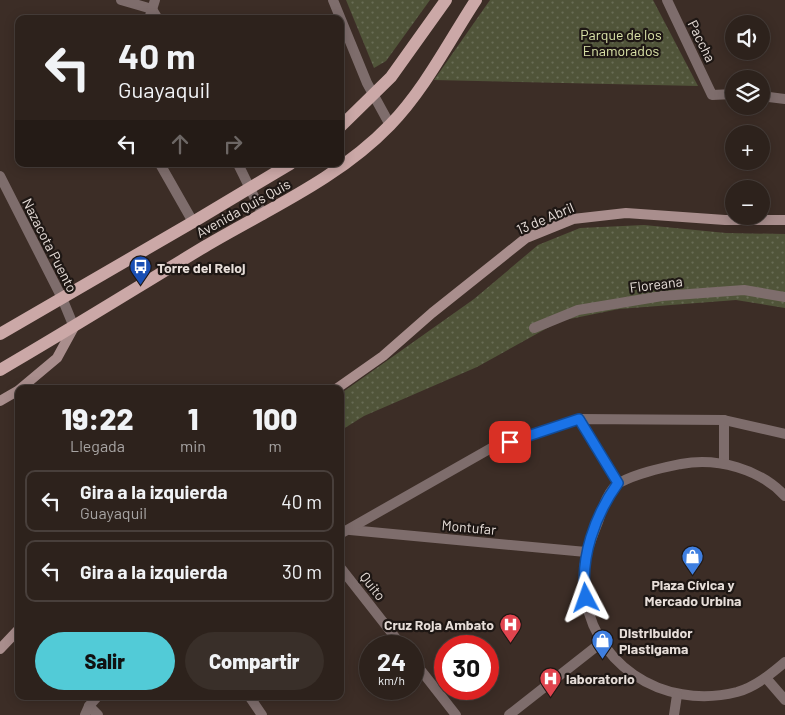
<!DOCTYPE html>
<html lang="es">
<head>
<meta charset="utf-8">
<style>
	:root { --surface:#2d221c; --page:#392f29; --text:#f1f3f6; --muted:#a7a4a3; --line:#483f3b; --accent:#52cbd7 }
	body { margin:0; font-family:Barlow,sans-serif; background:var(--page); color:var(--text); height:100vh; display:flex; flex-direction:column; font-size:19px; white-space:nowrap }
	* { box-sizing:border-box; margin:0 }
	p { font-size:16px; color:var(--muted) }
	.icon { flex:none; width:28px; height:28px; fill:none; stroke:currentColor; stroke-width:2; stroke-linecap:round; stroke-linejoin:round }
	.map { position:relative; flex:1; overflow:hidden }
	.panel { position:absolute; left:15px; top:385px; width:329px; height:315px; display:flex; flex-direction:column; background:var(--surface); border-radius:10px; box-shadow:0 2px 12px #0003,0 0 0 1px var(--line) }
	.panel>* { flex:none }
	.guide { position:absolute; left:15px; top:15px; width:329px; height:152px; border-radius:10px; box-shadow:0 2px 12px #0003,0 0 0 1px var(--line); background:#2d221c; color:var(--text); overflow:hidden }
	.controls { position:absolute; left:725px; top:15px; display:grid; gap:10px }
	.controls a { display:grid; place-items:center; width:45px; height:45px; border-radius:50%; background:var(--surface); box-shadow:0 2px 12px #0003,0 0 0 1px var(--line); font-size:25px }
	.speed { position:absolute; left:359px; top:635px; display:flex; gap:10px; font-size:25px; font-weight:700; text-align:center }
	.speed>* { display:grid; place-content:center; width:65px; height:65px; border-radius:50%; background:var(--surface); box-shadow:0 2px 12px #0003,0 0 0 1px var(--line); line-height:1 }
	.speed small { font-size:12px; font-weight:400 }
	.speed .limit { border:8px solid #d22; background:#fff; color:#111 }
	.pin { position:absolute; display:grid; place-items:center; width:42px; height:42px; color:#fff; margin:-21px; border-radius:10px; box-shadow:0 2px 8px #0006 }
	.me { position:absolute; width:55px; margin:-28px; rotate:356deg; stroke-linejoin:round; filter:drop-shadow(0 0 4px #0008) }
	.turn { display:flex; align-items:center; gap:18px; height:105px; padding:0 20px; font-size:22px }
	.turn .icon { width:65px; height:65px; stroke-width:2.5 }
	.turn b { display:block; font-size:35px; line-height:42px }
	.lanes { display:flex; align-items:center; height:48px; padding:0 20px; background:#0003; justify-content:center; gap:25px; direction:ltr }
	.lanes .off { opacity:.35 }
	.eta { display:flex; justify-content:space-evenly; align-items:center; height:85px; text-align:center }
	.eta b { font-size:30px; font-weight:800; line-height:35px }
	.cta { display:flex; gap:10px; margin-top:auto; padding:10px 20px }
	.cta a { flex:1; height:58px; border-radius:30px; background:var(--accent); color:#111; font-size:20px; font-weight:800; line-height:58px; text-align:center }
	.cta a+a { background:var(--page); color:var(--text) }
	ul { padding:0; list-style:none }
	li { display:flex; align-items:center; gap:15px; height:62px; margin:0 10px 8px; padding:0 10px; border:2px solid var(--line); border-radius:10px }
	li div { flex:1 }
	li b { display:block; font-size:19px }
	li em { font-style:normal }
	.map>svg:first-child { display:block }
	.green { fill:url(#green-dots) }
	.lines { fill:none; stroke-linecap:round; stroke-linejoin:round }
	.street { stroke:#7e6d6c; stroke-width:10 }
	.secondary { stroke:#a98e8d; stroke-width:10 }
	.primary { stroke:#cba8a7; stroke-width:12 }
	.route-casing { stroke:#114b97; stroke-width:12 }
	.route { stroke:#1a73e8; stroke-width:9 }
	.labels { text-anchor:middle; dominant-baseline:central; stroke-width:4.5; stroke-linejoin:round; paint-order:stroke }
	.park-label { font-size:14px; fill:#dbe4a9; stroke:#1e1714 }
	.street-label { font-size:14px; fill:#e7ded9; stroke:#1e1714 }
	.poi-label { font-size:14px; font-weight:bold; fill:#e7ded9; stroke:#1e1714; text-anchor:start }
</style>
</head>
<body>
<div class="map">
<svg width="785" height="715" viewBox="0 0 785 715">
	<defs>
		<pattern id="green-dots" width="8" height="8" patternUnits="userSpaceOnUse" patternTransform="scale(1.25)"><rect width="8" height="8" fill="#505439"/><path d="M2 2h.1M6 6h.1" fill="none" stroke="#696c55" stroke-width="1.8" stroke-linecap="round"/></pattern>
	</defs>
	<rect width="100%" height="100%" fill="#3c2d26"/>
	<g class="green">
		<polygon points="346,0 430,0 386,61 374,68"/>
		<polygon points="490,0 653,0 698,86 434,80"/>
		<polygon points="644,225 726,233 785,234 785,308 736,300 619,309 560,321 477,367 364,416 340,431 340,394 474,299 538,245 580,228"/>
	</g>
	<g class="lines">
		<g class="street">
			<polyline points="121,0 152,9 158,19"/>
			<polyline points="333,0 367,83 390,125"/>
			<polyline points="667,0 712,95 734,94"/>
			<polyline points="149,19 155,0"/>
			<polyline points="761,96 785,99"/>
			<polyline points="160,164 193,222"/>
			<polyline points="238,164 263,215"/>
			<polyline points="0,176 62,298 74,327"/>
			<polyline points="534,328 578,310 662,296 744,290 785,297"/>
			<polyline points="579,419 618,483"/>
			<polyline points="724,420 724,463"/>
			<path d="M 785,496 C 760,469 717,457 681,464 C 662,468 637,473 619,483 C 608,489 602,510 598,522 C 590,542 582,562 584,584 C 588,663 662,711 737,692 C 755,687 771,674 785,662"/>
			<polyline points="350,530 586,552"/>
			<polyline points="340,534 493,447 579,419 724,420 785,434"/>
			<polyline points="340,567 402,646"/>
			<polyline points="412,659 456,715"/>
			<polyline points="766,678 785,700"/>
			<polyline points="249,696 262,715"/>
			<polyline points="89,706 98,715"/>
			<polyline points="85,715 89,706 98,696"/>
			<polyline points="509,715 602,642"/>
			<polyline points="674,715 677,695"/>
		</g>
		<g class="secondary">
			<polyline points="20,389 57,358 74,327"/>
			<polyline points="336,389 383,356 432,313 526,238 573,219 626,213 725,220 785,220"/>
			<polyline points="0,401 19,390"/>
			<polyline points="0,649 19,629"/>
		</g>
		<g class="primary">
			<polyline points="340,127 391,77 446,0"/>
			<polyline points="0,334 193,222 290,164"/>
			<path d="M 0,370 C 69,330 136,288 204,247 C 268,209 338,179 390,125 C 425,89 449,41 476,0"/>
		</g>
	</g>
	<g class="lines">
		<defs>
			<path id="route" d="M 510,442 L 579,419 L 618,483 C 595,515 579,559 586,598"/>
		</defs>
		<use href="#route" class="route-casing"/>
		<use href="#route" class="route"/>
	</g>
	<defs>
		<symbol id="bus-pin" viewBox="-11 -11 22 30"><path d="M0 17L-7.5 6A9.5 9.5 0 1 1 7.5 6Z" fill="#1a4fb4" stroke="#1e1714"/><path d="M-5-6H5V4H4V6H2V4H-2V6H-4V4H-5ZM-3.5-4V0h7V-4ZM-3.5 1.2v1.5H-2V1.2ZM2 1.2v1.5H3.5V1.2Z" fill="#fff"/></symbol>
		<symbol id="shop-pin" viewBox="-11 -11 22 30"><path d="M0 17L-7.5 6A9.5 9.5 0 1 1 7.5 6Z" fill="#3f7fe0" stroke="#1e1714"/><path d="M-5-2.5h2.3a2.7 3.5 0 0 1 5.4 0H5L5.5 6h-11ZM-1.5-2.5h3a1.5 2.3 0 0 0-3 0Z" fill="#fff"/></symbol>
		<symbol id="hospital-pin" viewBox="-11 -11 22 30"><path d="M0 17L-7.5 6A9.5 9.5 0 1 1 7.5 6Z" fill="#e0444e" stroke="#1e1714"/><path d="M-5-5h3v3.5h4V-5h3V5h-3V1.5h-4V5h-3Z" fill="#fff"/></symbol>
	</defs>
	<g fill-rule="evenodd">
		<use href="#bus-pin" x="128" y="254" width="25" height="34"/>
		<use href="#shop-pin" x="680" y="544" width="25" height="34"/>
		<use href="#hospital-pin" x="498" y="612" width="25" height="34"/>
		<use href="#shop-pin" x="590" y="628" width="25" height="34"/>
		<use href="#hospital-pin" x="538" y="666" width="25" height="34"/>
	</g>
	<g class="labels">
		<g class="park-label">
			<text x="621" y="34">Parque de los<tspan x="621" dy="16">Enamorados</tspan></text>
		</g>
		<g class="street-label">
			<text transform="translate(702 41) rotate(64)">Paccha</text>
			<text transform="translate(243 208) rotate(-29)">Avenida Quis Quis</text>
			<text transform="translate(545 218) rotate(-23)">13 de Abril</text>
			<text transform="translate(50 245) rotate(63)">Nazacota Puento</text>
			<text transform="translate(656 284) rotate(-7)">Floreana</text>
			<text transform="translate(469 527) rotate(5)">Montufar</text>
			<text transform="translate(373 586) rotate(52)">Quito</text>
		</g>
		<g class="poi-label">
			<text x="157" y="267">Torre del Reloj</text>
			<text x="693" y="584" text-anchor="middle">Plaza Cívica y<tspan x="693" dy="16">Mercado Urbina</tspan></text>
			<text x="494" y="624" text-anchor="end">Cruz Roja Ambato</text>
			<text x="619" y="632">Distribuidor<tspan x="619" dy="16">Plastigama</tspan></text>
			<text x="566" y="678">laboratorio</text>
		</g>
	</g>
</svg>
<div class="controls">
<a><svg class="icon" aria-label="sound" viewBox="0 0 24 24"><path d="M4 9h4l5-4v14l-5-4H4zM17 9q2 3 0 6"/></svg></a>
<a><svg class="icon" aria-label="layers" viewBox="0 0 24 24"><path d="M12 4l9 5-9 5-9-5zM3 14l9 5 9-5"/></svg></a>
<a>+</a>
<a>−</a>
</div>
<div class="speed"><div>24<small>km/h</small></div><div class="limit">30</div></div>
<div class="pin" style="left:510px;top:442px;background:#d93025"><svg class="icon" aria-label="arrive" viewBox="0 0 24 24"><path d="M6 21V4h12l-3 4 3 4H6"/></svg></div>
<svg class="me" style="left:586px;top:598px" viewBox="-20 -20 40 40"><path d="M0-17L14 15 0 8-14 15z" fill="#1a73e8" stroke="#fff" stroke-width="4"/></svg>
<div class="guide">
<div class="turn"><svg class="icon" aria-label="left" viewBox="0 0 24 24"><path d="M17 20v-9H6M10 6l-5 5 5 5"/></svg><div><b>40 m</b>Guayaquil</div></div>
<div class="lanes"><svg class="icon" aria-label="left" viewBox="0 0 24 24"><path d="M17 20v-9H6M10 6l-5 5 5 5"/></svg><svg class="icon off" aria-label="ahead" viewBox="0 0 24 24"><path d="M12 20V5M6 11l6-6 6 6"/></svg><svg class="icon off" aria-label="right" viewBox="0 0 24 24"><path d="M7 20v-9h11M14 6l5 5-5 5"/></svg></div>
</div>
<section class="panel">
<div class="eta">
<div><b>19:22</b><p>Llegada</p></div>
<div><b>1</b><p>min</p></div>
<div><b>100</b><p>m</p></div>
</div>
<ul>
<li><svg class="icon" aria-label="left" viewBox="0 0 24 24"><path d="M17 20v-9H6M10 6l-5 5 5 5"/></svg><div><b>Gira a la izquierda</b><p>Guayaquil</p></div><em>40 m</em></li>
<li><svg class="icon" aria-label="left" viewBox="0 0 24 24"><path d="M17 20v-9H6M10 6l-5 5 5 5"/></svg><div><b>Gira a la izquierda</b></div><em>30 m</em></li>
</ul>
<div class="cta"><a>Salir</a><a>Compartir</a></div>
</section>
</div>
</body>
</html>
